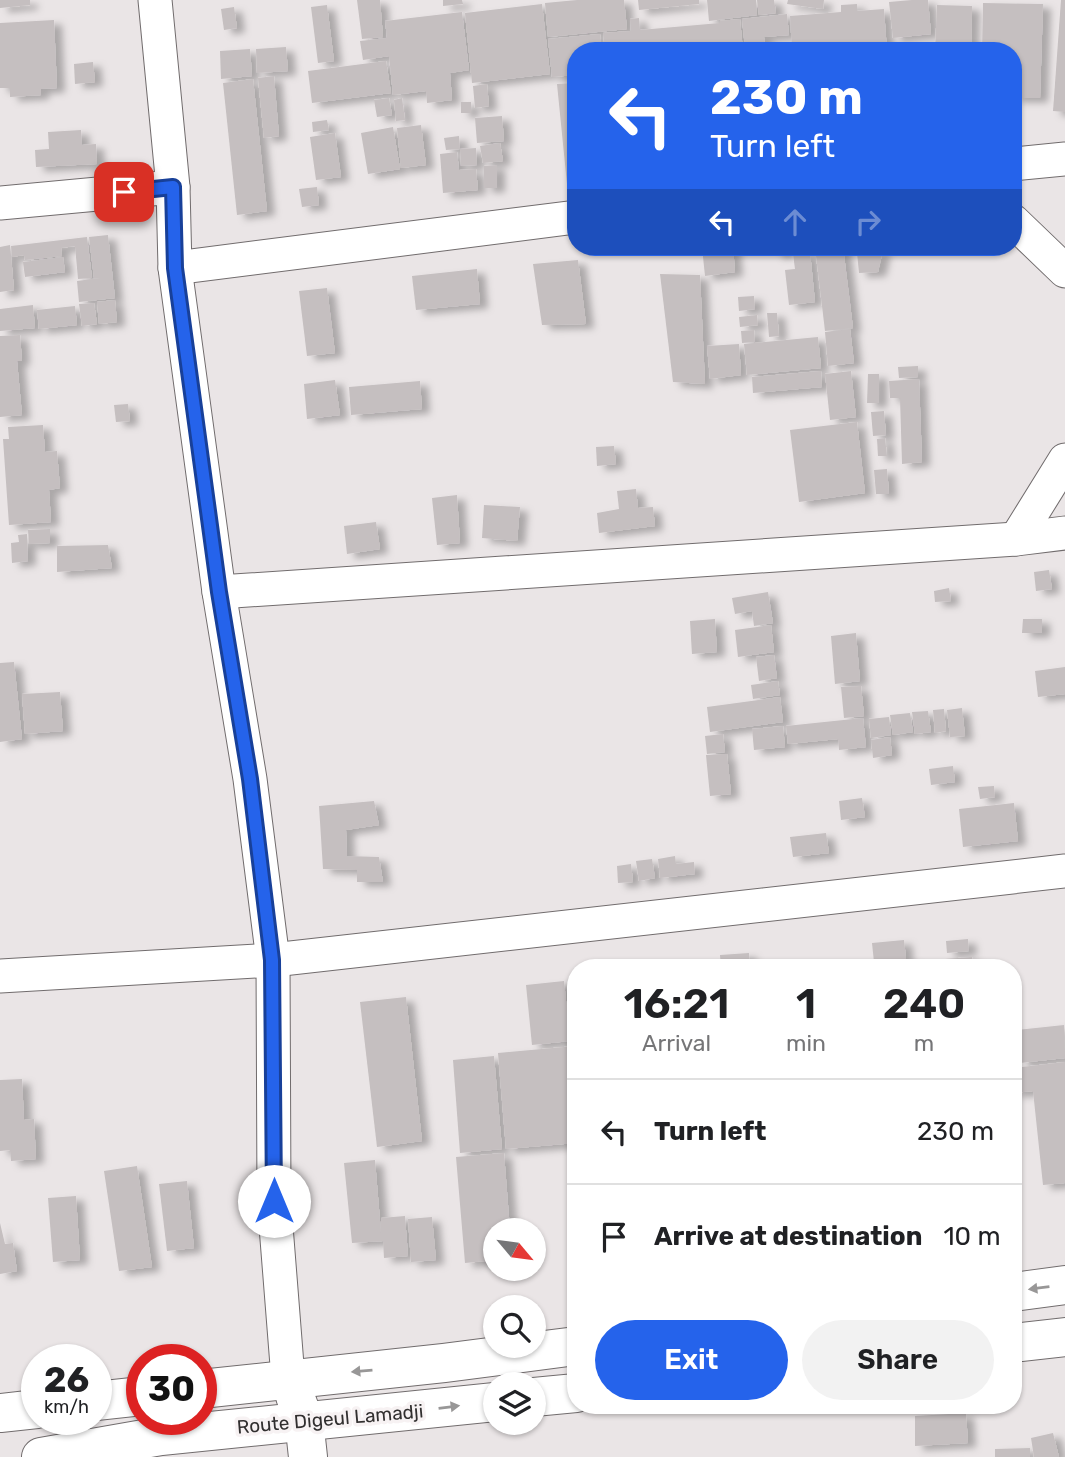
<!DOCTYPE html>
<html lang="en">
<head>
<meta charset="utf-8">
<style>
	:root { --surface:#fff; --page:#f2f2f2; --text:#202124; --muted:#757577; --line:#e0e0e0; --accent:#2563eb }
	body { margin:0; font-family:Rubik,sans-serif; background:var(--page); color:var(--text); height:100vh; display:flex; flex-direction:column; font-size:26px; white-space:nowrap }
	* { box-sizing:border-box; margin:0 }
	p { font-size:23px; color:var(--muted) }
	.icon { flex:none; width:38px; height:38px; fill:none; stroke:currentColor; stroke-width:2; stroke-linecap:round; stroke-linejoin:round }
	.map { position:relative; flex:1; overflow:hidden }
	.details { position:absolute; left:567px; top:959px; width:455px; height:455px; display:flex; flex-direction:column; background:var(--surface); border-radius:28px; box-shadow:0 2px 5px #0004 }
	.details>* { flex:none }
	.banner { position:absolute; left:567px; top:42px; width:455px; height:214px; border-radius:28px; box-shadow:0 2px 5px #0004; background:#2563eb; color:#fff; overflow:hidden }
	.needle { width:46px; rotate:119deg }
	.fabs { position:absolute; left:483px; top:1218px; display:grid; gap:14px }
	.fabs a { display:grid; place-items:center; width:63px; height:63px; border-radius:50%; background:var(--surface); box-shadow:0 2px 5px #0004; font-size:35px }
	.speed { position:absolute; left:21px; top:1344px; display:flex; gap:14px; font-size:35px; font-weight:700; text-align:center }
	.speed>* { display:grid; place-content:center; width:91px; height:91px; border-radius:50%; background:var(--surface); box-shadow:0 2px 5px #0004; line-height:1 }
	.speed small { font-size:18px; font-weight:400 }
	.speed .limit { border:10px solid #d22; background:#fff; color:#111 }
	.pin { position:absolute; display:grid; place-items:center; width:60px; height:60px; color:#fff; margin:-30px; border-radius:14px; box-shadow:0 4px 10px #0006 }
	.me { position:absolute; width:77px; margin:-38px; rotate:0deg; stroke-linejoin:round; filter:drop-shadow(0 0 5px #0008) }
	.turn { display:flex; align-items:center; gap:24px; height:147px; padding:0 28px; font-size:32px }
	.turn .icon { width:91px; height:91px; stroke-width:2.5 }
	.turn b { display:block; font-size:49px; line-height:60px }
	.lanes { display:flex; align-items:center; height:66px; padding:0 28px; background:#0003; justify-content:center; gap:35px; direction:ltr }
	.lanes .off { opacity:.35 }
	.eta { display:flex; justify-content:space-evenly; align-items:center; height:119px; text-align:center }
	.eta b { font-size:42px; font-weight:600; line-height:49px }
	.cta { display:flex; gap:14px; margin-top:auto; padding:14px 28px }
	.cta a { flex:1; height:80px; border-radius:42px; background:var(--accent); color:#fff; font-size:28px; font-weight:600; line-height:80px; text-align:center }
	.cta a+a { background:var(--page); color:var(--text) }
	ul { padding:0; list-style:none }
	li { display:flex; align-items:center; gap:21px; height:105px; padding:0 28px; border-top:2px solid var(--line) }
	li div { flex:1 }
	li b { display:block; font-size:26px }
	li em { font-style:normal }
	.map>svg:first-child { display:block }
	.building { fill:#c5bfc0; filter:url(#shadow) }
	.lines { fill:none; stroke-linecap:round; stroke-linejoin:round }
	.street-casing { stroke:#716c6d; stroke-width:35 }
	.secondary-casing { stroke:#716c6d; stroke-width:40 }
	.street { stroke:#fff; stroke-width:33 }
	.secondary { stroke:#fff; stroke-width:38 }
	.oneway { fill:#989797 }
	.route-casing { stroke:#184099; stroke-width:18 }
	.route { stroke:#2563eb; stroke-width:12 }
	.labels { text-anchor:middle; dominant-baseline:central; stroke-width:7; stroke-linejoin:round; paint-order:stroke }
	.street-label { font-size:19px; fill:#312f2f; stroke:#f7f2f3 }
</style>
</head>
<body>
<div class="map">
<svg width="1065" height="1457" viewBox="0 0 1065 1457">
	<defs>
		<filter id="shadow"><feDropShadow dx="8" dy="4.5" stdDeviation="3.5" flood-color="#0004"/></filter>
	</defs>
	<rect width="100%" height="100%" fill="#eae5e6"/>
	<g class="building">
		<polygon points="0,0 30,0 30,5 0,8"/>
		<polygon points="357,0 380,0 383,37 362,39"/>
		<polygon points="443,0 462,0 463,4 443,6"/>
		<polygon points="577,0 624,0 627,29 548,37 545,3"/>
		<polygon points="638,0 699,0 699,4 639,10"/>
		<polygon points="707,0 756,0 757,15 709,21"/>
		<polygon points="757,0 774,0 776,13 759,15"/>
		<polygon points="788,0 824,0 823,9 787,4"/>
		<polygon points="912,0 928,0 931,34 893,38 889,2"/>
		<polygon points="1061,0 1065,0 1065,112 1053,111"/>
		<polygon points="983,3 1043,4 1040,98 1013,98 1013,51 982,51"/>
		<polygon points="542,4 550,74 472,83 465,13"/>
		<polygon points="857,4 857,11 884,9 887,51 792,51 790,16 841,12 841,5"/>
		<polygon points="327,5 334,61 318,63 311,7"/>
		<polygon points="937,5 972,6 971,51 935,51"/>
		<polygon points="234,7 237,28 224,30 221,9"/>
		<polygon points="462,12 469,70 450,73 452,100 427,103 426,91 393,95 389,56 363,60 360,41 387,38 385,21"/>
		<polygon points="787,14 789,35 764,37 765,46 745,48 742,19"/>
		<polygon points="639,18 640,30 720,23 720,21 740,19 743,51 632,51 632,42 631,51 605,51 603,33 631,31 630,19"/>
		<polygon points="54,20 57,88 41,89 41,95 10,97 10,88 0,88 0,23"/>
		<polygon points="600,34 602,51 576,51 576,75 552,77 548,39"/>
		<polygon points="286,47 288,71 257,73 256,49"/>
		<polygon points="250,49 252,76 221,79 220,51"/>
		<polygon points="386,61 391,93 312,103 308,71"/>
		<polygon points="93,62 95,82 75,84 74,64"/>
		<polygon points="274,76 279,136 264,138 258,78"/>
		<polygon points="253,79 267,211 237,215 223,83"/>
		<polygon points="571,83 572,93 576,93 576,193 568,194 557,84"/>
		<polygon points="487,84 489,106 475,108 473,86"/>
		<polygon points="389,98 392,115 377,117 374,100"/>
		<polygon points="402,98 405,120 396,121 394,100"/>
		<rect x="461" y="102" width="10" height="11"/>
		<polygon points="502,116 504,141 477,143 475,118"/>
		<polygon points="327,120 329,130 313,132 312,122"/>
		<polygon points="421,125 426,165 401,168 397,128"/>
		<polygon points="393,127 400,169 368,174 361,133"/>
		<polygon points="81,130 82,145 96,144 97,164 36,167 35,150 49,149 48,132"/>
		<polygon points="335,133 341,177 316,180 310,137"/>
		<polygon points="459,136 460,149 476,148 477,165 461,166 460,149 446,150 444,138"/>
		<polygon points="500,143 503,161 483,163 480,146"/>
		<polygon points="457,152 459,170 476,169 478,190 443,193 440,154"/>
		<polygon points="497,165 497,188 484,188 484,166"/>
		<polygon points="317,187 319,205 302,207 299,189"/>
		<polygon points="108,235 115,298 79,302 77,281 100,278 94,278 89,237"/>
		<polygon points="87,237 92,278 78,279 75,246 61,248 62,256 25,260 24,255 12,257 11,246"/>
		<polygon points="10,245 14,290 0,292 0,247"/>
		<polygon points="702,247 733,247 735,272 705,276"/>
		<polygon points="774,247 785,247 786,253 775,254"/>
		<polygon points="815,247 843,247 853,328 825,331"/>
		<polygon points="883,250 878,272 859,273 857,253"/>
		<polygon points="810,252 815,302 789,305 785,270 795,269 793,254"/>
		<polygon points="63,257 65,272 25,277 23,262"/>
		<polygon points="578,260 586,324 542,325 533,264"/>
		<polygon points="477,269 480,304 416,310 412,276"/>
		<polygon points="660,274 700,275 705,384 673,382"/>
		<polygon points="327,288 335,353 307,356 299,291"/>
		<polygon points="754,296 755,309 739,311 738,297"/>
		<polygon points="115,300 117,322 99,324 97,302"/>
		<polygon points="94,303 97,324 82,326 79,304"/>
		<polygon points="33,305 35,328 0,331 0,309"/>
		<polygon points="75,306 77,325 39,329 37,310"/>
		<polygon points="767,313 777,313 779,336 769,337"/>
		<polygon points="757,315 758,325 740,327 739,317"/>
		<polygon points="850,329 854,363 828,366 825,332"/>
		<polygon points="754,330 755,342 742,343 741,331"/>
		<polygon points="20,335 22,361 17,361 22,415 0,417 0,336"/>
		<polygon points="818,337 821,368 747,375 744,344"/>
		<polygon points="739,344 741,375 710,379 707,346"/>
		<polygon points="918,366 918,377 899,378 898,367"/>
		<polygon points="821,371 822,387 753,393 752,377"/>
		<polygon points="851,371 856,417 830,420 825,374"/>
		<polygon points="868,374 879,374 879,403 867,403"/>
		<polygon points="919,379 922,462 902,464 900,398 890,398 889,381"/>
		<polygon points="335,380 340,415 307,419 304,384"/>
		<polygon points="420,381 422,409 351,415 349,387"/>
		<polygon points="128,404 130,421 116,422 114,405"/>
		<polygon points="884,411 886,435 873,436 871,412"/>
		<polygon points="857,422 865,493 799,502 790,430"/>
		<polygon points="43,425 45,452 57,451 60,488 49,490 51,522 9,525 3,439 9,439 8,427"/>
		<polygon points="885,438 887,456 878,456 877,439"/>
		<polygon points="614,446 616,464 597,466 596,447"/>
		<polygon points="887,469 889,494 876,494 874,470"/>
		<polygon points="636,489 638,508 653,507 655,526 599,533 597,513 619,509 617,491"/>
		<polygon points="457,495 460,543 437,545 432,498"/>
		<polygon points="484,505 520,507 517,541 482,538"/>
		<polygon points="376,522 380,549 347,554 344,526"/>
		<polygon points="50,529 50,543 29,544 28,530"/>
		<polygon points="27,534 28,561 12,563 11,543 19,542 18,535"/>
		<polygon points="108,545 112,568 57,572 57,546"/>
		<polygon points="1049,570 1052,589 1036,591 1034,572"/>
		<polygon points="949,588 951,601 935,602 934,591"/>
		<polygon points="768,592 773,623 754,626 752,611 735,614 732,598"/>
		<polygon points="715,619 717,652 692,654 690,621"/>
		<polygon points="1023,619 1042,619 1042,633 1022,633"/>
		<polygon points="771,625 774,652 738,657 735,630"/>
		<polygon points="856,633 860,681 835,684 831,636"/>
		<polygon points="774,655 777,678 759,681 756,657"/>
		<polygon points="14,662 22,739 0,742 0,663"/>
		<polygon points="1065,667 1065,694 1038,697 1035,671"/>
		<polygon points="778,681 780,695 753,699 751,685"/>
		<polygon points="861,686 864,716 844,718 841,687"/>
		<polygon points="60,692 63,731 25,734 22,694"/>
		<polygon points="780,697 783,722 710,732 707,707"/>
		<polygon points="962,708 965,736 950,737 947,710"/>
		<polygon points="944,709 946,731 935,733 933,710"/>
		<polygon points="928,711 931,732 915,734 912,712"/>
		<polygon points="910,713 913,732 893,735 890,715"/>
		<polygon points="889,717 891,735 871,738 869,719"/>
		<polygon points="863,718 866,747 839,750 838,739 788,744 786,726"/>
		<polygon points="783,726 785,747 754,750 752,729"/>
		<polygon points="723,734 725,752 707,754 705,736"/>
		<polygon points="890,737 892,755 873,758 871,740"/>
		<polygon points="727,754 731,794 710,796 706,755"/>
		<polygon points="953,766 955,782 931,785 929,769"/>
		<polygon points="994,786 995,797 980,799 978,787"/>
		<polygon points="862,798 865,817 841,820 839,801"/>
		<polygon points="374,801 379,825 346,830 347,856 379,857 383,882 357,882 357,870 323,869 319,806"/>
		<polygon points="1014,803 1018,841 963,847 959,809"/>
		<polygon points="826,833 829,853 793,857 790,837"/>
		<polygon points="675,856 676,864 694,862 695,874 660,878 658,859"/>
		<polygon points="652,859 655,878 639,881 636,861"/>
		<polygon points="631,864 633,882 618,883 617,866"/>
		<polygon points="968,939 969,951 947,953 946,941"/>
		<polygon points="904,940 906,959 874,962 872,943"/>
		<polygon points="749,953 750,968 721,968 720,955"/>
		<polygon points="972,957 973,968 946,968 945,959"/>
		<polygon points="912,960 913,968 880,968 879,964"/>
		<polygon points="564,981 570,1041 532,1045 526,985"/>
		<polygon points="406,997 422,1141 377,1147 360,1002"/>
		<polygon points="1064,1025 1065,1058 1020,1063 1017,1030"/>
		<polygon points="575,1046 576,1143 506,1149 498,1053"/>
		<polygon points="494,1056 502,1149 460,1153 453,1060"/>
		<polygon points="1065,1062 1065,1183 1043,1185 1033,1091 1013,1093 1013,1068"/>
		<polygon points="22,1079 24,1120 34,1119 36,1159 11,1161 10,1150 0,1151 0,1080"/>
		<polygon points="504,1153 510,1230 495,1230 495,1260 465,1263 456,1157"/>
		<polygon points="375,1160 381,1233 381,1218 405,1216 408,1256 384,1258 383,1241 352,1243 344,1163"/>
		<polygon points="137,1166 152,1267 119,1271 104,1171"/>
		<polygon points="187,1181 194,1248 167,1251 159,1184"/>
		<polygon points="76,1196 80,1260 53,1262 48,1198"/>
		<polygon points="432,1217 436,1260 411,1262 408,1219"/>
		<polygon points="0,1223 5,1244 13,1243 17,1271 0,1274"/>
		<polygon points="966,1413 968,1443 915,1446 915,1416"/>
		<polygon points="1053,1433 1059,1457 1034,1457 1031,1438"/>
		<polygon points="1030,1448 1030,1457 995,1457 995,1449"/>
	</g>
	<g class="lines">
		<defs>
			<g id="street">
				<polyline points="155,0 173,187 175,268 219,592 250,779 273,960 274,1201 288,1378"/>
				<polyline points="1013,164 1065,159"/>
				<polyline points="0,203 173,187"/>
				<polyline points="1013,221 1065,271"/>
				<polyline points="175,268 576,217"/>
				<polyline points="1016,539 1065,460"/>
				<polyline points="219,592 1016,539 1065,533"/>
				<polyline points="0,976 273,960 1065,871"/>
			</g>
			<g id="secondary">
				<polyline points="1013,1292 1065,1285"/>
				<polyline points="1013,1343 1065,1337"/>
				<polyline points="201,1389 444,1363 576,1346"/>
				<polyline points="295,1396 304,1420 308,1457"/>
				<polyline points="534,1397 576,1393"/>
				<polyline points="96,1401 142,1396"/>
				<polyline points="0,1413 37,1409"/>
				<polyline points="41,1457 161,1436 495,1402"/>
			</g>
		</defs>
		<use href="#street" class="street-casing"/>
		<use href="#secondary" class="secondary-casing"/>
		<use href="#street" class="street"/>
		<use href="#secondary" class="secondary"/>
	</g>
	<defs><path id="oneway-solid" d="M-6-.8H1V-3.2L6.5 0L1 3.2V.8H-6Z" transform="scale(1.75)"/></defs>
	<g class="oneway">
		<use href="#oneway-solid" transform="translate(1039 1288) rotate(173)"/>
		<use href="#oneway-solid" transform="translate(362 1371) rotate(175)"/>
		<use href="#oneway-solid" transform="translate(449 1407) rotate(-7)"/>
	</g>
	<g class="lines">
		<defs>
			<polyline id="route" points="124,192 173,187 175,268 219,592 250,779 272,960 274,1201"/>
		</defs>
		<use href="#route" class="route-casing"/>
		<use href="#route" class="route"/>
	</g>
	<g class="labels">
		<g class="street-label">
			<text transform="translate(330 1419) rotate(-5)">Route Digeul Lamadji</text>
		</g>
	</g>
</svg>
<div class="fabs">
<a><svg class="needle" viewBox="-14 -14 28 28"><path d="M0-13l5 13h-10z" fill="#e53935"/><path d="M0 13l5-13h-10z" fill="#757577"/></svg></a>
<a><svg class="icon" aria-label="search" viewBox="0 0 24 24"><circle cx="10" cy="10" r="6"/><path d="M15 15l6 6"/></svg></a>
<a><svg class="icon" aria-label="layers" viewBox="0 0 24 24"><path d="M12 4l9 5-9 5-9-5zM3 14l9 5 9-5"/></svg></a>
</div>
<div class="speed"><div>26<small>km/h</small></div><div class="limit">30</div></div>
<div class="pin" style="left:124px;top:192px;background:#d93025"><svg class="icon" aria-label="arrive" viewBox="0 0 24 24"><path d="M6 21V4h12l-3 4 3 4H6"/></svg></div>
<svg class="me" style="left:274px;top:1201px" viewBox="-20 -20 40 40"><circle r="19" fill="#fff"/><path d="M0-13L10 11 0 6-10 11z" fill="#2563eb"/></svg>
<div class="banner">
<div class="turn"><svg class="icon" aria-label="left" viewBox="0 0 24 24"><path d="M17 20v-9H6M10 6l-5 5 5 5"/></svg><div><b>230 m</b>Turn left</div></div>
<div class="lanes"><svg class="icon" aria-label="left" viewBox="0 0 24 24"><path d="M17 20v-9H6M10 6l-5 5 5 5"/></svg><svg class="icon off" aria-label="ahead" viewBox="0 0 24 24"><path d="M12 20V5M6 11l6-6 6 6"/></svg><svg class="icon off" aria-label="right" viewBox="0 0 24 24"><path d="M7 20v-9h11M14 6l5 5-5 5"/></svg></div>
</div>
<section class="details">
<div class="eta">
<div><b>16:21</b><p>Arrival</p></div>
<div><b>1</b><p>min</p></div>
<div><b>240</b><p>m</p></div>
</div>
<ul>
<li><svg class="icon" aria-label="left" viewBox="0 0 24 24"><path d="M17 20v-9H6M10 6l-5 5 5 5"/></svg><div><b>Turn left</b></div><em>230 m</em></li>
<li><svg class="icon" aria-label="arrive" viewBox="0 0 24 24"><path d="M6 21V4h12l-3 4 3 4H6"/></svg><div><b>Arrive at destination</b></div><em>10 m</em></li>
</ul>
<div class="cta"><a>Exit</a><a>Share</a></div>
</section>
</div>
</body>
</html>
